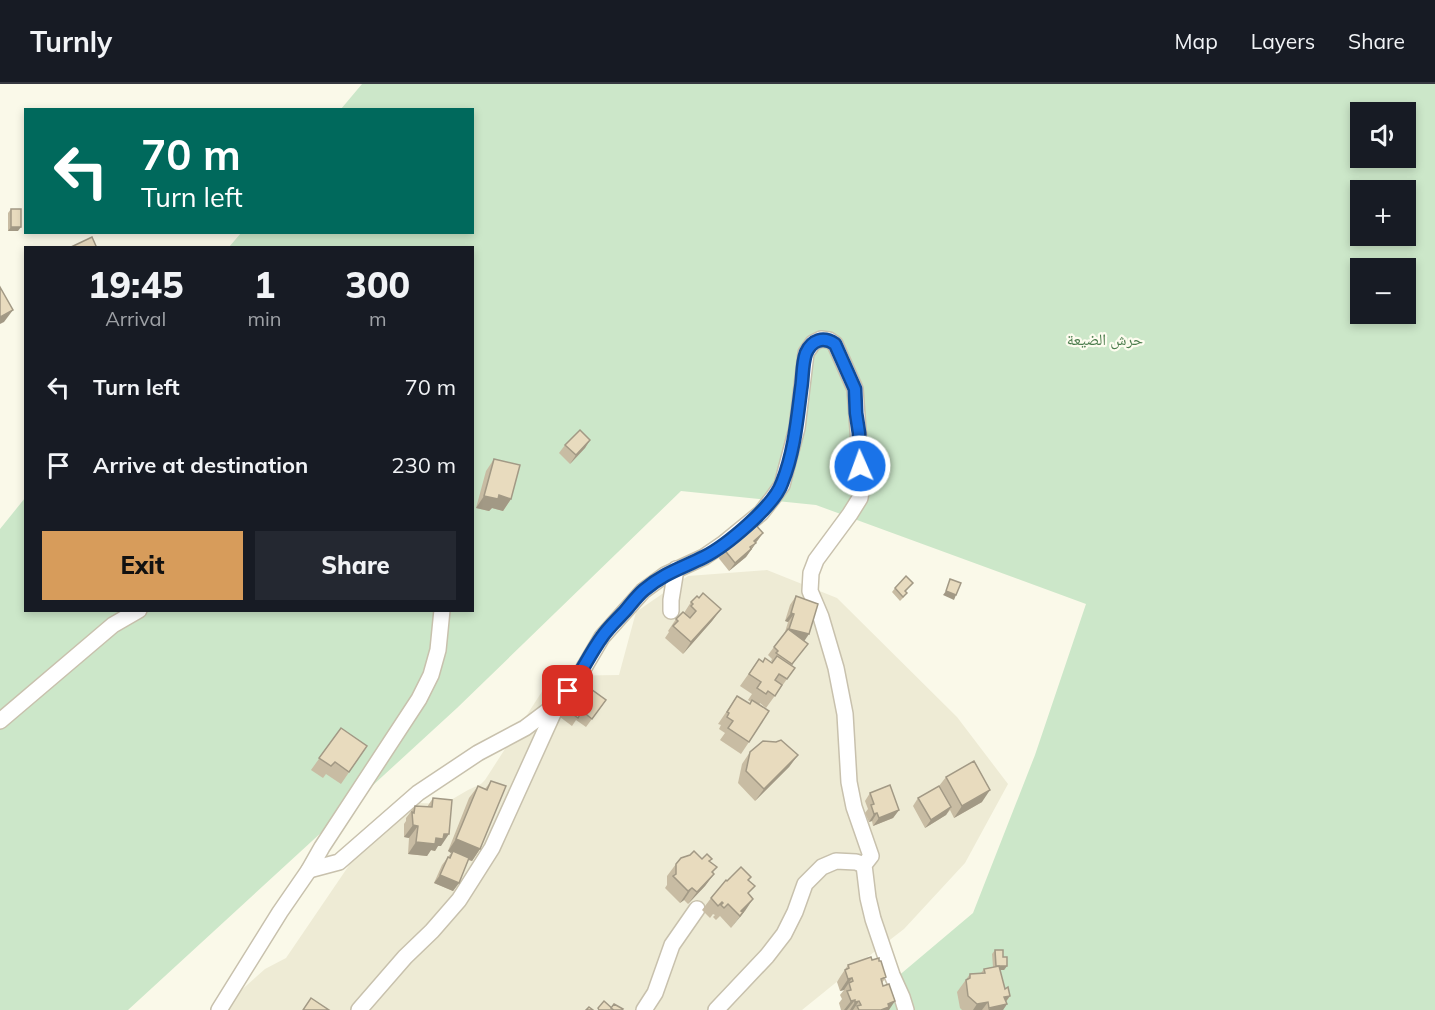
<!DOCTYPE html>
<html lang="en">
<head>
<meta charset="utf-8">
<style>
	:root { --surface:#171b24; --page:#242831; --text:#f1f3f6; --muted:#9ea1a6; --line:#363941; --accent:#d79c5b }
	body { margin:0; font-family:Mulish,"Noto Naskh Arabic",sans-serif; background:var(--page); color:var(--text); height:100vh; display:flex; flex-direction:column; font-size:22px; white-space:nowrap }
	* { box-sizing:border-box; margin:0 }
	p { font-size:20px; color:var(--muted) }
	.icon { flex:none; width:33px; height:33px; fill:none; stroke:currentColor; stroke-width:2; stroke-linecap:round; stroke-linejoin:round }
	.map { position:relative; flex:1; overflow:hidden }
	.panel { position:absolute; left:24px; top:162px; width:450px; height:366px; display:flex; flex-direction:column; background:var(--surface); border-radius:0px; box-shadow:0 3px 9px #0003 }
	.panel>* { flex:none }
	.top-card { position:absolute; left:24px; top:24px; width:450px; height:126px; border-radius:0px; box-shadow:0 3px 9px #0003; background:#00695c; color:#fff; overflow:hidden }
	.tools { position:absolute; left:1350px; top:18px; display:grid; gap:12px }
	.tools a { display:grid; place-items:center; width:66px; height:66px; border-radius:0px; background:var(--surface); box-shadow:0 3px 9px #0003; font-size:30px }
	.pin { position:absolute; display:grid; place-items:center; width:51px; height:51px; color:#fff; margin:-26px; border-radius:12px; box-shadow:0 3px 9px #0006 }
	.me { position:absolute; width:66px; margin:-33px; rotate:358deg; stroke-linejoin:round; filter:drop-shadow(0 0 4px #0008) }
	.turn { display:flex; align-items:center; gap:21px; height:126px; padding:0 18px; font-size:27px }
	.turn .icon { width:78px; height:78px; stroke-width:2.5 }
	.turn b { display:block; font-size:42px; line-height:51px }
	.eta { display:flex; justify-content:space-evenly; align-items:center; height:102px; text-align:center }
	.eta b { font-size:36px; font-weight:800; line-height:42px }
	.button { display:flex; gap:12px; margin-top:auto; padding:12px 18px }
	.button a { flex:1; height:69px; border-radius:0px; background:var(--accent); color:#111; font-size:24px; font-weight:800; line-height:69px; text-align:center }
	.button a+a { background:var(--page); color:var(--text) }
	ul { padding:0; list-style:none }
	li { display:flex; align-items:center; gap:18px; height:78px; padding:0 18px }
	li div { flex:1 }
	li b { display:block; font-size:22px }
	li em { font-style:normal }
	header { display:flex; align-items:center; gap:36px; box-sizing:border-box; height:84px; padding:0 30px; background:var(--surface); border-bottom:2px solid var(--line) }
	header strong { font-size:28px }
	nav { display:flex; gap:33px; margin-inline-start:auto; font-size:21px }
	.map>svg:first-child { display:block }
	.residential { fill:#eeebd5 }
	.green { fill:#cce7c9; fill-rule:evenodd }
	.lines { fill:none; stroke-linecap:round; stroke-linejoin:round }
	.minor-casing { stroke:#c8c1ad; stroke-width:18 }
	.minor { stroke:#fff; stroke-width:15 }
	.wall { fill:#c8bca3 }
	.shaded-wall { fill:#a29985 }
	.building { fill:#e8dbbe; stroke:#a29985; stroke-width:1.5 }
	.route-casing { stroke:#114b97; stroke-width:15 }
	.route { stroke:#1a73e8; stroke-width:10 }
	.labels { text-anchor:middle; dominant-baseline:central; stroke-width:4.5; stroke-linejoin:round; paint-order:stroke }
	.park-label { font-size:16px; fill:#4b7c4c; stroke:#fdfcef }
</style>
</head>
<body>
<header>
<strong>Turnly</strong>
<nav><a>Map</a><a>Layers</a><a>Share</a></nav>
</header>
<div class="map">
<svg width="1435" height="926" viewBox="0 0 1435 926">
	<rect width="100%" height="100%" fill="#faf9e9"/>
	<polygon class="residential" points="767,486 837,514 957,633 1008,700 965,779 904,845 865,875 802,926 219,926 265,885 286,874 354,774 418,719 444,720 468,706 481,700 485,696 552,592 619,591 636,528 688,492"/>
	<path class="green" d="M 362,0 L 1435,0 L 1435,926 L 858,926 L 973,829 L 1035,671 L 1086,520 L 816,421 L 681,407 L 457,624 L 128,926 L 0,926 L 0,445 L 25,414 L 26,526 L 472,526 L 472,164 L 229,163 L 241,149 L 472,148 L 472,26 L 341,25 ZM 1360,28 L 1406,28 L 1406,74 L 1360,74 ZM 1360,106 L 1406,106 L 1406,152 L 1360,152 ZM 1360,184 L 1406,184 L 1406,230 L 1360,230 Z"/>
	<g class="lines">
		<defs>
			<g id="minor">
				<polyline points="671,527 671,516 676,485"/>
				<polyline points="0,637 113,541 139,526"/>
				<polyline points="309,786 339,778 418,709 478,669 525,644 557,620 578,594 602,553 643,507 665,491 704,473 723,460 761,429 772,415 782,401 797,344 806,269 813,259 821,255 829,256 835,260 855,305 862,400 860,414 850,430 816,476 811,489 810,507 821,533 836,584 845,630 849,698 854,723 871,772 864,781 868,814 873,835 892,891 902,913 906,926"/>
				<polyline points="219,926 280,828 309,786 322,763 419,615 431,591 438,566 442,526"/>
				<polyline points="359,926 405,873 432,847 459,816 473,794 492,764 556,623"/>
				<polyline points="644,926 655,909 672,861 697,825"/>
				<polyline points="716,926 767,872 784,850 795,828 805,800 822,783 836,777 856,778 864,781"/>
			</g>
		</defs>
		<use href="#minor" class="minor-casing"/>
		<use href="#minor" class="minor"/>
	</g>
	<g class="wall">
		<polygon points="11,125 18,147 8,147 8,129"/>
		<polygon points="590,356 585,364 570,380 559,369 565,361"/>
		<polygon points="494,375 511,415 503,427 492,424 489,427 476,424 486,387"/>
		<polygon points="763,449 746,473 729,487 717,472 723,464"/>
		<polygon points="913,499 906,507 904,513 900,517 892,508 895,504"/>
		<polygon points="796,512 804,557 792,582 795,584 766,624 760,619 759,621 749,658 741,670 720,656 725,649 719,645 721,641 718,640 737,612 749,620 751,618 748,616 752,610 740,602 759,575 763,578 772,579 772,578 771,577 772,575 768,571 785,548 788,538 785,537 790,521"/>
		<polygon points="699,514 721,525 712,537 683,570 665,554 669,548 668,547 676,535 684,529 691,518"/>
		<polygon points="584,600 606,616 586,643 576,636 572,642 560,633"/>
		<polygon points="341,644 367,662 341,700 326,690 323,694 311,686"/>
		<polygon points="750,668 798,671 789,683 755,717 738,699 742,680"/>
		<polygon points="946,693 982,718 954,734 950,726 946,731 925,744 913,722 918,714 939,702"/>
		<polygon points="491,697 480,765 472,777 468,776 459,799 453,807 434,799 442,781 451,769 448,767 469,714 478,702 485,705"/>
		<polygon points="870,709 899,726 893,734 873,742 872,737 869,738 865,729 868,725 865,717"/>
		<polygon points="433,714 441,762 438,762 435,767 431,766 427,772 408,770 409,754 404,753 404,740 406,737 406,734 415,722 427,723"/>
		<polygon points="702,775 712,775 710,777 714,790 705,802 688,820 684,816 680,819 665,804 667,801 667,792 676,780"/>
		<polygon points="751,793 748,796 749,810 753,815 731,844 720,832 716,836 713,833 715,831 713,830 710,834 702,826 711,814"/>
		<polygon points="995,866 1003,873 1007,882 1004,886 1000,886 1005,905 1010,912 1006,918 1007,920 1003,926 962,926 960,924 957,908 970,890 981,889 984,885 993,883 992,870"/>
		<polygon points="872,876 886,893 882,899 889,926 841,926 839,919 842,915 840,911 844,906 840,907 837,898 840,893 848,881"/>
	</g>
	<g class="shaded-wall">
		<polygon points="11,143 21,143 18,147 8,147"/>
		<polygon points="13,226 4,238 0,240 0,233"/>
		<polygon points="590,356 585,364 570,380 576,371"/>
		<polygon points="499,411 511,415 503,427 492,424 489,427 476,424 484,412"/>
		<polygon points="763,449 757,457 748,465 754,457"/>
		<polygon points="756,459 746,473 729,487 735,479"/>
		<polygon points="946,507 956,511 954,516 943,511"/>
		<polygon points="721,525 712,537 683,570 691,558"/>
		<polygon points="791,529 794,530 788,538 785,537"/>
		<polygon points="789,545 809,550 803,559 784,553"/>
		<polygon points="798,671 789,683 755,717 764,705"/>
		<polygon points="990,706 982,718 954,734 962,722"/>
		<polygon points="951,723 946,731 925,744 931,736"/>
		<polygon points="899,726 893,734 873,742 879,734"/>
		<polygon points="877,729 872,737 869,738 874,730"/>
		<polygon points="413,741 418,742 409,754 404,753"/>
		<polygon points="444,750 449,750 441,762 438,762 435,767 431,766 427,772 408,770 416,758"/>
		<polygon points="456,755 480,765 472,777 452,769 453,767 451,769 448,767"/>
		<polygon points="714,790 705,802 688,820 697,808"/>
		<polygon points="440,791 459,799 453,807 434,799"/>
		<polygon points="692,804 684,816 680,819 688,807"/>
		<polygon points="753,815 745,827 731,844 740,832 741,827"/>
		<polygon points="996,882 1007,882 1004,886 993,886"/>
		<polygon points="852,894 844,906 840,907 848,895"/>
		<polygon points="1010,912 1003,921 1007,920 1003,926 988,926 1004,913"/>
		<polygon points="855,916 847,926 844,926 851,917"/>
		<polygon points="859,917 853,926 850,926 855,918"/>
		<polygon points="895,917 889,926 881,926 888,920"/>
		<polygon points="988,918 982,926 973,926 977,920"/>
	</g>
	<g class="building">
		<rect x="11" y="125" width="10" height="18"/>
		<polygon points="92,153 96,162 94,164 69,164"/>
		<polygon points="0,203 13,226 0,233"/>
		<polygon points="580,346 590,356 576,371 565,361"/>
		<polygon points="494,375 520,381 511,415 499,411 498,415 484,412"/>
		<polygon points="753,438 763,449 754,457 756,459 750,463 751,465 735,479 723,464"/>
		<polygon points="906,492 913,499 905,507 907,509 903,513 895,504"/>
		<polygon points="950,495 961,499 956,511 946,507"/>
		<polygon points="703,509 721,525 691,558 673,542 678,537 676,535 683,528 690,534 696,527 691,522 693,520 691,518 697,512 699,514"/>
		<polygon points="796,512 818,520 809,550 789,545 794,530 791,529"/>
		<polygon points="788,545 808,560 792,580 776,569 778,567 774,563"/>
		<polygon points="777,572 795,584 787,595 779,590 775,596 782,601 775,612 768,607 766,610 757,604 761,598 749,590 759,575 763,578 765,574 772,579"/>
		<polygon points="584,600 606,616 592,635 582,627 578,634 566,625"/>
		<polygon points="737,612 750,620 752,616 769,627 749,658 728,644 733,637 727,633 729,629 727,628"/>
		<polygon points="341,644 367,662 349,688 335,678 331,682 319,674"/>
		<polygon points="781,656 798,671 764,705 746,687 750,668 763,657 776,658"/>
		<polygon points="974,677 990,706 962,722 946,693"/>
		<polygon points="491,697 506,702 480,765 456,755 478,702 487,706"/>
		<polygon points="890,701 899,726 879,734 877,729 874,730 871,721 874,720 870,709"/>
		<polygon points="939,702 951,723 931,736 918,714"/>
		<polygon points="433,714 452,716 449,750 444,750 443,755 436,754 435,760 416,758 418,742 413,741 412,728 414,729 415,722 432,723"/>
		<polygon points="453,767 469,774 459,799 440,791 448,773 450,774"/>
		<polygon points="694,767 702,775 707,770 712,775 709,777 717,783 712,788 714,790 697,808 692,804 688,807 673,792 676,790 676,780 681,774 690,771"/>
		<polygon points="741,783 751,793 748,796 755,802 748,809 753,815 741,827 743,828 740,832 728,820 724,824 721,821 723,819 722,818 718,822 711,814 726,796 727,797"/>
		<polygon points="995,866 1003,866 1003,873 1007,873 1007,882 996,882"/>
		<polygon points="871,873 872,876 879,874 879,877 881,877 886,893 881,895 883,902 889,900 895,917 888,920 889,923 881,926 859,926 857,922 861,921 859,917 855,918 855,916 851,917 847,907 851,906 849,899 853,897 852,894 848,895 845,886 849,884 848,881"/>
		<polygon points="999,882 1005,905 1008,903 1010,912 1004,913 1007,920 989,924 988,918 977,920 968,912 966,896 970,894 970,890 985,889 984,885"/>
		<polygon points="311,914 329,926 303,926"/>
		<polygon points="604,917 614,926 599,926 598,924"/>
		<polygon points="614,920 623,925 622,926 614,926 611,924"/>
		<polygon points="589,923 593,926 586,926"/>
	</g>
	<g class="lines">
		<defs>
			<path id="route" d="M 568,607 C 581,590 589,571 602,553 C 608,544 618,535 626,526 C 632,519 637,512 644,506 C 664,489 682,484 704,473 C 726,462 774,422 782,399 C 794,369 797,337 801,305 C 803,294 802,280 806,269 C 812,256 823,252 835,260 L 855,305 L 856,329 L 859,349 L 860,382"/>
		</defs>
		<use href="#route" class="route-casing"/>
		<use href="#route" class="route"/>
	</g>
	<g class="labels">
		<g class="park-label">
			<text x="1105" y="255">حرش الضيعة</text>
		</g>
	</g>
</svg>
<div class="tools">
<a><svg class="icon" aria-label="sound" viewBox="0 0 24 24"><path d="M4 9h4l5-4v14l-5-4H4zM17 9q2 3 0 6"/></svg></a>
<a>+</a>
<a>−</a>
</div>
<div class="pin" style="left:568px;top:607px;background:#d93025"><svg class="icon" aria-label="arrive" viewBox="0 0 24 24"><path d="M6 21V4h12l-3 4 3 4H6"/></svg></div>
<svg class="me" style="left:860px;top:382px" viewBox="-20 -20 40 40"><circle r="17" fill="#1a73e8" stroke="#fff" stroke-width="3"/><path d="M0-11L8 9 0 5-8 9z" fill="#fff"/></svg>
<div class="top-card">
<div class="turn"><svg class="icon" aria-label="left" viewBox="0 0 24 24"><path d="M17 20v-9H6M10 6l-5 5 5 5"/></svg><div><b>70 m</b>Turn left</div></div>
</div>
<section class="panel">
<div class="eta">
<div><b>19:45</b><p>Arrival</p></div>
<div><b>1</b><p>min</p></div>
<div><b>300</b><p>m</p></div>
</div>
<ul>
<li><svg class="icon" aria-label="left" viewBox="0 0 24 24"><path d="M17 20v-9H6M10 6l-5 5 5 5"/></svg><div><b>Turn left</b></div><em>70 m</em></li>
<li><svg class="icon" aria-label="arrive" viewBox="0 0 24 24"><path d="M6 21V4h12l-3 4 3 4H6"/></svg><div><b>Arrive at destination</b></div><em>230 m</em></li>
</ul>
<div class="button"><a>Exit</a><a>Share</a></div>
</section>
</div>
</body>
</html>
